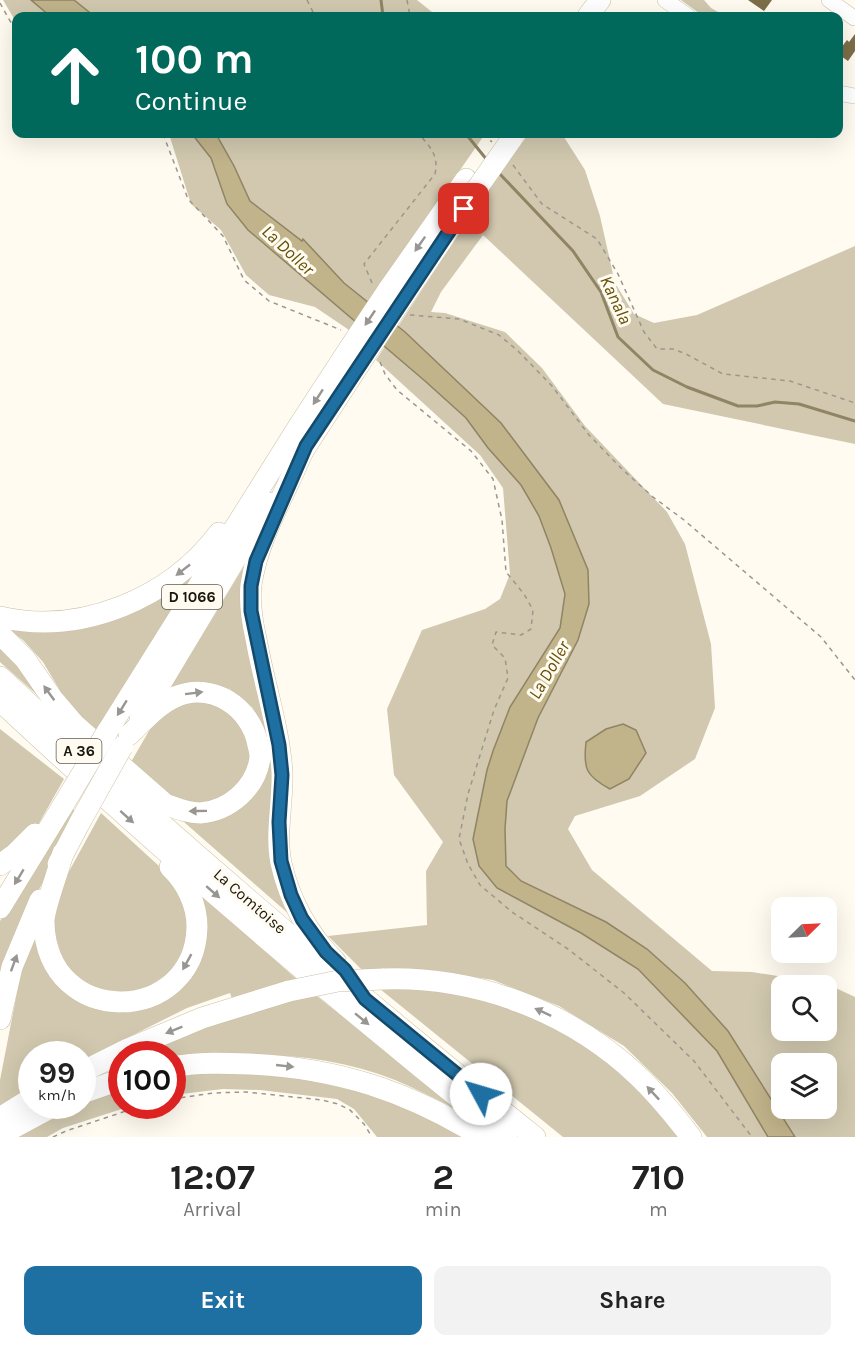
<!DOCTYPE html>
<html lang="en">
<head>
<meta charset="utf-8">
<style>
	:root { --surface:#fff; --page:#f2f2f2; --text:#222; --muted:#767676; --accent:#1f70a2 }
	body { margin:0; font-family:Karla,sans-serif; background:var(--page); color:var(--text); height:100vh; display:flex; flex-direction:column; font-size:22px; white-space:nowrap }
	* { box-sizing:border-box; margin:0 }
	p { font-size:20px; color:var(--muted) }
	.icon { flex:none; width:33px; height:33px; fill:none; stroke:currentColor; stroke-width:2; stroke-linecap:round; stroke-linejoin:round }
	.map { position:relative; height:1137px; overflow:hidden }
	.sheet { display:flex; flex-direction:column; background:var(--surface); flex:1 }
	.sheet>* { flex:none }
	.hud { position:absolute; left:12px; top:12px; width:831px; height:126px; border-radius:12px; box-shadow:0 6px 24px #0002; background:#00695c; color:#fff; overflow:hidden }
	.needle { width:39px; rotate:66deg }
	.controls { position:absolute; left:771px; top:897px; display:grid; gap:12px }
	.controls a { display:grid; place-items:center; width:66px; height:66px; border-radius:12px; background:var(--surface); box-shadow:0 6px 24px #0002; font-size:30px }
	.speed { position:absolute; left:18px; top:1041px; display:flex; gap:12px; font-size:30px; font-weight:700; text-align:center }
	.speed>* { display:grid; place-content:center; width:78px; height:78px; border-radius:50%; background:var(--surface); box-shadow:0 6px 24px #0002; line-height:1 }
	.speed small { font-size:15px; font-weight:400 }
	.speed .limit { border:9px solid #d22; background:#fff; color:#111 }
	.pin { position:absolute; display:grid; place-items:center; width:51px; height:51px; color:#fff; margin:-26px; border-radius:12px; box-shadow:0 3px 9px #0006 }
	.me { position:absolute; width:66px; margin:-33px; rotate:309deg; stroke-linejoin:round; filter:drop-shadow(0 0 4px #0008) }
	.turn { display:flex; align-items:center; gap:21px; height:126px; padding:0 24px; font-size:27px }
	.turn .icon { width:78px; height:78px; stroke-width:2.5 }
	.turn b { display:block; font-size:42px; line-height:51px }
	.eta { display:flex; justify-content:space-evenly; align-items:center; height:102px; text-align:center }
	.eta b { font-size:36px; font-weight:700; line-height:42px }
	.button { display:flex; gap:12px; margin-top:auto; padding:12px 24px }
	.button a { flex:1; height:69px; border-radius:12px; background:var(--accent); color:#fff; font-size:24px; font-weight:700; line-height:69px; text-align:center }
	.button a+a { background:var(--page); color:var(--text) }
	.map>svg:first-child { display:block }
	.green { fill:#d1c8af; fill-rule:evenodd }
	.water { fill:#c1b38a; stroke:#8f8464; stroke-width:1.5 }
	.lines { fill:none; stroke-linecap:round; stroke-linejoin:round }
	.stream { stroke:#8f8464; stroke-width:3 }
	.building { fill:#7c6e48 }
	.minor-casing { stroke:#cac1a6; stroke-width:16 }
	.highway-casing { stroke:#cac1a6; stroke-width:22 }
	.path { stroke:#9b978c; stroke-width:1.5; stroke-dasharray:4.5 4.5; stroke-linecap:butt }
	.minor { stroke:#fff; stroke-width:15 }
	.highway { stroke:#fff; stroke-width:21 }
	.highway-bridge-casing { stroke:#cac1a6; stroke-width:22; stroke-linecap:butt }
	.highway-bridge { stroke:#fff; stroke-width:21 }
	.oneway { fill:#989692 }
	.route-casing { stroke:#144969; stroke-width:15 }
	.route { stroke:#1f70a2; stroke-width:10 }
	.labels { text-anchor:middle; dominant-baseline:central; stroke-width:6; stroke-linejoin:round; paint-order:stroke }
	.shield { fill:#fffbf0; stroke:#5e5b50; stroke-width:1.5 }
	.shield-label { font-size:15px; font-weight:bold; fill:#19160c }
	.street-label { font-size:16px; fill:#19160c; stroke:#fffbf0 }
	.water-label { font-size:18px; font-style:italic; fill:#655007; stroke:#fffbf0 }
</style>
</head>
<body>
<div class="map">
<svg width="855" height="1137" viewBox="0 0 855 1137">
	<rect width="100%" height="100%" fill="#fffbf0"/>
	<g class="green">
		<polygon points="3,0 417,0 437,16 16,16 16,22"/>
		<polygon points="681,0 704,0 711,8 725,16 703,16"/>
		<polygon points="169,134 485,134 349,330 315,307 269,295 246,275 221,230 191,204"/>
		<path d="M 528,134 L 562,134 L 585,170 L 600,216 L 615,283 L 634,314 L 654,323 L 697,315 L 855,246 L 855,444 L 663,404 L 483,235 L 441,292 L 431,312 L 445,313 L 505,332 L 542,368 L 585,426 L 667,512 L 685,544 L 711,644 L 715,708 L 695,759 L 640,796 L 575,816 L 568,829 L 592,870 L 712,971 L 752,972 L 827,984 L 855,997 L 855,1137 L 707,1137 L 672,1093 L 624,1046 L 559,1006 L 493,980 L 429,970 L 364,972 L 328,936 L 427,925 L 426,871 L 443,842 L 394,775 L 387,709 L 422,630 L 485,609 L 500,599 L 510,574 L 503,488 L 480,455 L 376,360 L 483,197 ZM 782,986 L 826,986 L 826,1030 L 782,1030 ZM 782,1064 L 826,1064 L 826,1108 L 782,1108 Z"/>
		<polygon points="208,558 99,733 68,704 43,662 23,640 0,624 48,630"/>
		<polygon points="246,563 263,694 298,922 176,815 228,816 265,733 253,708 230,689 205,682 166,695"/>
		<polygon points="0,645 63,718 0,662"/>
		<polygon points="214,699 246,724 252,766 242,786 201,806 179,802 155,785 131,762 153,724 171,706"/>
		<polygon points="0,729 64,779 38,825 0,856"/>
		<polygon points="71,808 78,813 21,925 0,1005 0,921"/>
		<polygon points="101,813 171,877 189,917 186,946 170,972 143,990 116,994 90,985 69,970 62,958 54,930 54,915 67,875"/>
		<polygon points="194,888 300,982 232,999 230,993 187,1008 83,1060 82,1054 32,1054 31,1089 0,1107 0,1080 21,972 40,926 92,1005 183,981"/>
		<polygon points="375,985 429,986 532,1013 595,1050 640,1091 680,1137 563,1137"/>
		<path d="M 313,993 L 461,1111 C 439,1101 417,1089 395,1080 C 324,1052 246,1050 173,1061 L 172,1054 L 137,1054 L 175,1037 Z"/>
		<polygon points="278,1073 391,1099 467,1137 377,1137 354,1109 337,1099 260,1090 223,1089 173,1095 173,1077 196,1074"/>
		<path d="M 121,1088 L 122,1106 L 131,1106 L 63,1128 L 47,1137 L 14,1137 C 33,1126 61,1106 82,1106 L 83,1102 Z"/>
	</g>
	<g class="water">
		<polygon points="31,0 74,0 94,16 50,16"/>
		<polygon points="192,134 216,134 234,166 250,201 302,241 303,239 344,283 405,332 501,423 559,500 588,570 589,604 578,640 538,718 507,801 505,829 506,866 521,881 606,922 647,949 685,983 728,1031 795,1137 768,1137 717,1051 638,969 581,933 497,888 479,866 473,839 487,770 493,751 510,707 560,628 565,594 551,548 539,516 521,485 488,448 466,418 425,381 248,230 227,204 211,158"/>
		<path d="M 623,724 L 636,730 L 646,753 L 629,779 L 610,789 C 586,776 583,769 586,742 L 606,729 Z"/>
	</g>
	<g class="lines">
		<g class="stream">
			<polyline points="381,0 383,16"/>
			<polyline points="466,134 487,160"/>
			<polyline points="498,172 573,251 601,292 618,337 653,370 687,387 738,406 757,406 775,402 799,404 855,421"/>
		</g>
	</g>
	<g class="building">
		<polygon points="748,0 772,0 764,11"/>
		<polygon points="855,34 855,51 848,61 838,54 838,52 847,40 849,42"/>
	</g>
	<g class="lines">
		<defs>
			<g id="minor">
				<polyline points="665,0 688,16"/>
				<polyline points="829,0 854,18"/>
				<polyline points="838,93 855,96"/>
			</g>
			<g id="highway">
				<polyline points="588,16 600,0"/>
				<polyline points="388,290 466,179"/>
				<polyline points="401,301 476,190"/>
				<path d="M 305,446 C 287,491 258,536 251,585 C 249,603 252,621 256,639 C 264,684 279,727 282,772 C 283,802 275,834 281,863 C 289,899 308,935 335,961"/>
				<polyline points="299,457 364,357"/>
				<path d="M 0,617 C 81,636 170,598 219,533"/>
				<path d="M 0,634 L 25,659 L 52,698 L 75,725 L 165,804 C 176,808 187,813 200,813 C 229,811 256,788 260,758 C 260,754 259,749 258,745 C 251,707 212,681 175,697 C 157,705 143,722 129,735"/>
				<path d="M 0,677 C 172,838 351,990 535,1137"/>
				<path d="M 0,701 C 163,853 333,998 507,1137"/>
				<polyline points="140,718 269,503"/>
				<polyline points="107,732 300,424 351,346"/>
				<path d="M 63,853 C 59,870 43,910 44,923 C 47,1030 195,1025 197,927 C 197,904 186,882 170,867"/>
				<polyline points="58,864 80,822"/>
				<polyline points="0,865 15,854 35,834"/>
				<polyline points="0,908 62,807"/>
				<path d="M 383,979 C 476,976 569,1011 637,1075 C 657,1094 675,1116 691,1137"/>
				<polyline points="0,1019 12,967 40,900"/>
				<path d="M 172,1067 C 197,1062 225,1063 250,1064 C 338,1068 407,1091 482,1137"/>
				<polyline points="82,1072 128,1049 202,1018 289,991"/>
				<polyline points="82,1093 122,1079"/>
				<polyline points="0,1118 32,1098"/>
				<polyline points="0,1135 54,1106"/>
			</g>
		</defs>
		<use href="#minor" class="minor-casing"/>
		<use href="#highway" class="highway-casing"/>
		<g class="path">
			<polyline points="307,0 315,16"/>
			<polyline points="407,0 410,16"/>
			<polyline points="0,3 10,21 16,28"/>
			<polyline points="163,134 188,199 223,236 244,280 269,301 341,330"/>
			<polyline points="484,134 492,142"/>
			<polyline points="513,165 542,204 597,239 618,274 644,332 657,349 673,349 686,354 723,374 790,381 855,403"/>
			<path d="M 372,283 L 364,264 L 435,174 C 439,155 430,147 419,134"/>
			<polyline points="410,315 459,319 499,335 518,351 552,386 589,435 622,469 653,497 684,520 821,637 855,680"/>
			<polyline points="380,362 385,374 397,390 471,451 493,479 502,520 506,572 524,594 533,610 531,629 521,635 496,632 492,645 505,658 508,678 494,710 468,794 459,839 468,864 480,885 512,912 568,949 624,993 694,1061 752,1137"/>
			<polyline points="172,1099 213,1093 246,1092 322,1100 338,1104 350,1110 364,1124 372,1137"/>
			<polyline points="53,1137 66,1131 141,1106"/>
		</g>
		<use href="#minor" class="minor"/>
		<use href="#highway" class="highway"/>
		<defs>
			<g id="highway-bridge">
				<polyline points="476,190 511,140"/>
				<polyline points="351,346 388,290"/>
				<polyline points="364,357 401,301"/>
				<polyline points="62,807 107,732"/>
				<polyline points="80,822 122,747"/>
				<polyline points="289,991 338,981 383,979"/>
			</g>
		</defs>
		<use href="#highway-bridge" class="highway-bridge-casing"/>
		<use href="#highway-bridge" class="highway-bridge"/>
	</g>
	<defs><path id="oneway-solid" d="M-6-.8H1V-3.2L6.5 0L1 3.2V.8H-6Z" transform="scale(1.5)"/></defs>
	<g class="oneway">
		<use href="#oneway-solid" transform="translate(420 244) rotate(125)"/>
		<use href="#oneway-solid" transform="translate(370 318) rotate(124)"/>
		<use href="#oneway-solid" transform="translate(318 397) rotate(123)"/>
		<use href="#oneway-solid" transform="translate(183 570) rotate(142)"/>
		<use href="#oneway-solid" transform="translate(49 693) rotate(-126)"/>
		<use href="#oneway-solid" transform="translate(194 693) rotate(-7)"/>
		<use href="#oneway-solid" transform="translate(122 708) rotate(122)"/>
		<use href="#oneway-solid" transform="translate(198 811) rotate(179)"/>
		<use href="#oneway-solid" transform="translate(127 817) rotate(42)"/>
		<use href="#oneway-solid" transform="translate(19 877) rotate(121)"/>
		<use href="#oneway-solid" transform="translate(213 892) rotate(41)"/>
		<use href="#oneway-solid" transform="translate(187 962) rotate(119)"/>
		<use href="#oneway-solid" transform="translate(14 963) rotate(-70)"/>
		<use href="#oneway-solid" transform="translate(543 1012) rotate(-155)"/>
		<use href="#oneway-solid" transform="translate(362 1019) rotate(39)"/>
		<use href="#oneway-solid" transform="translate(174 1030) rotate(158)"/>
		<use href="#oneway-solid" transform="translate(285 1066) rotate(6)"/>
		<use href="#oneway-solid" transform="translate(653 1093) rotate(-133)"/>
	</g>
	<g class="lines">
		<defs>
			<polyline id="route" points="464,209 306,446 256,561 251,586 251,611 279,745 282,775 279,822 281,861 291,895 302,919 326,952 345,970 365,999 481,1094"/>
		</defs>
		<use href="#route" class="route-casing"/>
		<use href="#route" class="route"/>
	</g>
	<g class="labels">
		<g class="shield">
			<rect x="162" y="585" width="60" height="24" rx="4.5"/>
			<rect x="56.5" y="739" width="45" height="24" rx="4.5"/>
		</g>
		<g class="shield-label">
			<text x="192" y="597">D 1066</text>
			<text x="79" y="751">A 36</text>
		</g>
		<g class="street-label">
			<text transform="translate(250 901) rotate(41)">La Comtoise</text>
		</g>
		<g class="water-label">
			<text transform="translate(288 250) rotate(43)">La Doller</text>
			<text transform="translate(616 300) rotate(65)">Kanala</text>
			<text transform="translate(549 670) rotate(-60)">La Doller</text>
		</g>
	</g>
</svg>
<div class="controls">
<a><svg class="needle" viewBox="-14 -14 28 28"><path d="M0-13l5 13h-10z" fill="#e53935"/><path d="M0 13l5-13h-10z" fill="#767676"/></svg></a>
<a><svg class="icon" aria-label="search" viewBox="0 0 24 24"><circle cx="10" cy="10" r="6"/><path d="M15 15l6 6"/></svg></a>
<a><svg class="icon" aria-label="layers" viewBox="0 0 24 24"><path d="M12 4l9 5-9 5-9-5zM3 14l9 5 9-5"/></svg></a>
</div>
<div class="speed"><div>99<small>km/h</small></div><div class="limit">100</div></div>
<div class="pin" style="left:464px;top:209px;background:#d93025"><svg class="icon" aria-label="arrive" viewBox="0 0 24 24"><path d="M6 21V4h12l-3 4 3 4H6"/></svg></div>
<svg class="me" style="left:481px;top:1094px" viewBox="-20 -20 40 40"><circle r="19" fill="#fff"/><path d="M0-13L10 11 0 6-10 11z" fill="#1f70a2"/></svg>
<div class="hud">
<div class="turn"><svg class="icon" aria-label="ahead" viewBox="0 0 24 24"><path d="M12 20V5M6 11l6-6 6 6"/></svg><div><b>100 m</b>Continue</div></div>
</div>
</div>
<section class="sheet">
<div class="eta">
<div><b>12:07</b><p>Arrival</p></div>
<div><b>2</b><p>min</p></div>
<div><b>710</b><p>m</p></div>
</div>
<div class="button"><a>Exit</a><a>Share</a></div>
</section>
</body>
</html>
